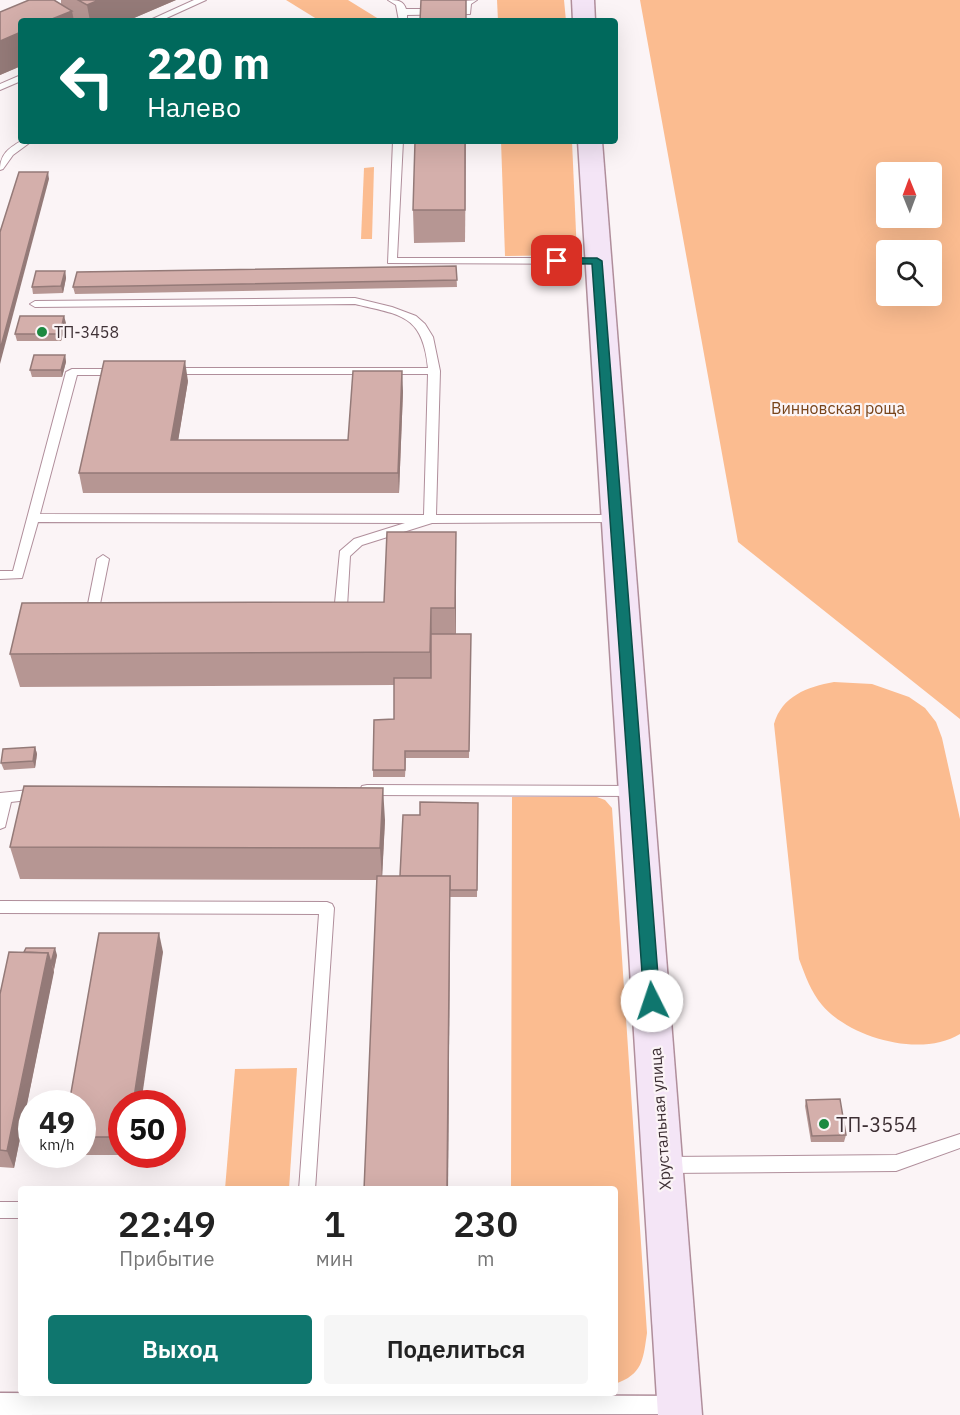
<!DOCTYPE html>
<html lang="ru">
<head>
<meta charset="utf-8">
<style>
	:root { --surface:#fff; --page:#f6f6f6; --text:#222; --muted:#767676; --accent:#0f766e }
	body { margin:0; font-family:"IBM Plex Sans",sans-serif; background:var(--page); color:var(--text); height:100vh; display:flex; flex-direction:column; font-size:22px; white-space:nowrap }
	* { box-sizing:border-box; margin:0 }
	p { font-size:20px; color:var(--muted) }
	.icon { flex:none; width:33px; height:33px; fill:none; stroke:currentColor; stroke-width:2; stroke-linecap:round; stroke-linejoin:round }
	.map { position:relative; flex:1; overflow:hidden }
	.side { position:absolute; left:18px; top:1186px; width:600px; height:210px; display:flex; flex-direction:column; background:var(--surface); border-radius:6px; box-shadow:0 6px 24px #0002 }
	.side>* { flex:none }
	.banner { position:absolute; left:18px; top:18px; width:600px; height:126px; border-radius:6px; box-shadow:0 6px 24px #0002; background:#00695c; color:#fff; overflow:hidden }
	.needle { width:39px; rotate:359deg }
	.buttons { position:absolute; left:876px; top:162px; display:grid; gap:12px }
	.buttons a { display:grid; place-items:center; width:66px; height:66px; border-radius:6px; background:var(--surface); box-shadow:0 6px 24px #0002; font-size:30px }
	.speed { position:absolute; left:18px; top:1090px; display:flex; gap:12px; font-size:30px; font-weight:700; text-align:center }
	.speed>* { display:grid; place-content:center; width:78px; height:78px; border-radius:50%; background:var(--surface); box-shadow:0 6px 24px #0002; line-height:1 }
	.speed small { font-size:15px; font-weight:400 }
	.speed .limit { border:9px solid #d22; background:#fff; color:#111 }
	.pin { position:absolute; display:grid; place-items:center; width:51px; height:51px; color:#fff; margin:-26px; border-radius:12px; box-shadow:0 3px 9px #0006 }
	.me { position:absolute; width:66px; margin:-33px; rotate:356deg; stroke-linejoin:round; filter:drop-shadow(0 0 4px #0008) }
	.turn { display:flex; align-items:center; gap:21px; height:126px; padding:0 30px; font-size:27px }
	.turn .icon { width:78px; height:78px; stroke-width:2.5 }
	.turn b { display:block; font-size:42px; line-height:51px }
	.eta { display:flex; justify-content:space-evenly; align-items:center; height:102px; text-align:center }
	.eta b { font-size:36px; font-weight:600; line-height:42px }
	.primary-button { display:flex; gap:12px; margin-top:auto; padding:12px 30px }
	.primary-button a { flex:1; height:69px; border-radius:6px; background:var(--accent); color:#fff; font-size:24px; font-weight:600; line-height:69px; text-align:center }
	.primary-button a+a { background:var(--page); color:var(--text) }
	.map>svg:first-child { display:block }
	.green { fill:#fbbc90; fill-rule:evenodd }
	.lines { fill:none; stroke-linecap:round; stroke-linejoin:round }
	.lane-casing { stroke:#b08e9b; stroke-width:2 }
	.street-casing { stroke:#b08e9b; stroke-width:3 }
	.secondary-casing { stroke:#b08e9b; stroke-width:3 }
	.lane { fill:#fff; fill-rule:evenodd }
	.street { fill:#fff; fill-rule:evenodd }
	.secondary { fill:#f4e5f6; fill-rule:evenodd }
	.wall { fill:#b69693 }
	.shaded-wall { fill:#947a78 }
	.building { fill:#d4afab; stroke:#947a78; stroke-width:1.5 }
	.route { fill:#0f766e; stroke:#0a4d48; stroke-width:1.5 }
	.poi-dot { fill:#1c8940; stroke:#fbf4f6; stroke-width:2 }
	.labels { text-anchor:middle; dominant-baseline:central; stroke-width:4.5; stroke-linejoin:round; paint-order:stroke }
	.poi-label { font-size:16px; fill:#3e3035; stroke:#fbf4f6; text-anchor:start }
	.park-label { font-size:16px; fill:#78441a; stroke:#fbf4f6 }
	.street-label { font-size:16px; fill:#3e3035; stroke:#fbf4f6 }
	.near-poi-label { font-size:20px; fill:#3e3035; stroke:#fbf4f6; text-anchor:start }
</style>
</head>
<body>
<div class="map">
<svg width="960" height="1415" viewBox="0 0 960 1415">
	<rect width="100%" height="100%" fill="#fbf4f6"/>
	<g class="green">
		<polygon points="286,0 348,0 382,21 320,21"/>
		<polygon points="497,0 564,0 566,21 498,21"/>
		<path d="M 640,0 L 960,0 L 960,719 L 738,542 ZM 932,172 L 932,218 L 886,218 L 886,172 ZM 932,250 L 932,296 L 886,296 L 886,250 Z"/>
		<polygon points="501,141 572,141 577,255 505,256"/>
		<polygon points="374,167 372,239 361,239 364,168"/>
		<path d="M 834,682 L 872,684 L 909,697 L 925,708 L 936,722 L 942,738 L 960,819 L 960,1034 C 921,1058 850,1038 822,1005 C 811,992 805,975 799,959 L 774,724 C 782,696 807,687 834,682 Z"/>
		<path d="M 512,797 L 597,797 L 605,800 L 612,808 L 647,1333 C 643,1360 643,1374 615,1384 L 615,1190 L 511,1189 Z"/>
		<polygon points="297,1068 289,1189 225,1189 235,1069"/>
	</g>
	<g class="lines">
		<defs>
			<g id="lane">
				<polygon points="194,0 206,0 160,21 148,21"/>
				<path d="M 388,0 C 397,0 403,0 406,9 L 463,9 L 464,1 L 477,0 L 471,4 L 470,14 L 407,15 L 407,21 L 399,21 L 396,5 Z"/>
				<polygon points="21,75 21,81 0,90 0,84"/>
				<path d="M 21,141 L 32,141 L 13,155 L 3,169 L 0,170 C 0,154 9,148 21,141 Z"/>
				<polygon points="393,141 403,141 397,258 597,258 602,261 597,264 388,263"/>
				<path d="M 355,298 L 392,307 L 416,316 L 425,324 L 433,337 L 440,371 L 436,515 L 615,515 L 621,519 L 619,522 L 432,523 L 362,545 L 350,556 L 347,607 L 346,610 L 329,613 L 323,608 L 324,605 L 335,603 L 340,551 L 354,539 L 405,523 L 38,522 L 22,578 L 0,579 L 0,571 L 13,571 L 66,372 L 72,369 L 118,369 L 124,372 L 118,375 L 77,375 L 40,514 L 424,515 L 428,374 L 170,374 L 164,371 L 170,368 L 428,368 C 423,314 400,315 355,304 L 35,307 L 30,304 L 35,301 Z"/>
				<path d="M 103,555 L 109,559 L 100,604 L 111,606 L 112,609 C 107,616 92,616 87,609 L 97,559 Z"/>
				<polygon points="367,785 635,786 640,787 642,791 640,795 635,796 367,795 362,794 360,790 362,786"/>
				<polygon points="39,789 44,790 46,794 44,798 11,802 5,827 0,829 0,793"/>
				<polygon points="0,901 327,902 332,904 334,908 315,1190 299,1190 319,914 0,913"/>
				<polygon points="960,1134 960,1148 896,1171 665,1173 659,1170 657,1165 659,1160 665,1157 896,1155"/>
				<rect x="0" y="1202" width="21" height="16"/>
			</g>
			<polygon id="street" points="0,1393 680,1396 693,1401 698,1414 0,1415"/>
			<g id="secondary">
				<polygon points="572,0 594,0 595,21 573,21"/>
				<polygon points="578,141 602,141 702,1415 658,1415"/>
			</g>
		</defs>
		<use href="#lane" class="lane-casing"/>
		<use href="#street" class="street-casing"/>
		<use href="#secondary" class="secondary-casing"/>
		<use href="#lane" class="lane"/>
		<use href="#street" class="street"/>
		<use href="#secondary" class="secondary"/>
	</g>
	<g class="wall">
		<polygon points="61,0 176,0 127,21 21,21 21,66 0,75 0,12 61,4"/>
		<polygon points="466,141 465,242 414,243 413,210"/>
		<polygon points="456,266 457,287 75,294 73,287"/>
		<polygon points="65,271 66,278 63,293 33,294 32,287"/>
		<polygon points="66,323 61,341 17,341 15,334"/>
		<polygon points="65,355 66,362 62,377 32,377 30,370"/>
		<polygon points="188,381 178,440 348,440 403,391 399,493 83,493 79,473"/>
		<polygon points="456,532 456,634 471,634 469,758 406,758 405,777 373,777 373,770 394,719 394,685 20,687 10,654 384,602"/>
		<polygon points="35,747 37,754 35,768 4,770 1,763"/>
		<polygon points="478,803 477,897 450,897 448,1190 364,1190 377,880 20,879 10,847 385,820 382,876 400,876 420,815"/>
		<polygon points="163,952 122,1104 122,1155 82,1155 82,1104"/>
		<polygon points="57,955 14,1168 0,1167 0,994"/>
		<polygon points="806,1100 846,1135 844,1142 811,1142 805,1106"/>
	</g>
	<g class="shaded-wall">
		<polygon points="99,0 176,0 127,21 90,21 87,5"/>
		<polygon points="72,11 74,21 47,21"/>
		<polygon points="21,32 21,66 0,75 0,41"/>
		<polygon points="48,172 49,179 0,364 0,350"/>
		<polygon points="65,271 66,278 63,293 61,286"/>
		<polygon points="64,316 66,323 61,341 60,334"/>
		<polygon points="65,355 66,362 62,377 61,370"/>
		<polygon points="185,361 188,381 175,460 171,440"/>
		<polygon points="402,371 403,391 399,493 398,473"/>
		<polygon points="456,532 456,641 455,608"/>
		<polygon points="431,608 432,642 431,685 430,652"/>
		<polygon points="35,747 37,754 35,768 33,761"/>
		<polygon points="383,788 385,820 382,880 380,848"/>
		<polygon points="450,876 450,908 448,1190 447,1190"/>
		<polygon points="159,933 163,952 141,1104 133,1104"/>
		<polygon points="55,948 57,955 54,969 51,963"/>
		<polygon points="48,953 54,972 14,1168 7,1151"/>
	</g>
	<g class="building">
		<polygon points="29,0 54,0 72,11 47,21 21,21 21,32 0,41 0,12"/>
		<polygon points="78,0 99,0 87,5"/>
		<polygon points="421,0 466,0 466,21 420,21"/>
		<polygon points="415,141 465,141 465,210 413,210"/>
		<polygon points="19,172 48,172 0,350 0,232"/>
		<polygon points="456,266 457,280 73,287 77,272"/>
		<polygon points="36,271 65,271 61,286 32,287"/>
		<polygon points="20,316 64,316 60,334 15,334"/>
		<polygon points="34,355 65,355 61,370 30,370"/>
		<polygon points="104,361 185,361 171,440 348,440 353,371 402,371 398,473 79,473"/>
		<polygon points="387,532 456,532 455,608 431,608 430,652 10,654 22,603 384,602"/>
		<polygon points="431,634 471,634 469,751 405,751 405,770 373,770 374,720 394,719 394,678 431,678"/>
		<polygon points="35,747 33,761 1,763 3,749"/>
		<polygon points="24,786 383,788 380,848 10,847"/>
		<polygon points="420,802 478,803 477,890 450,890 450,876 400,876 403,815 420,815"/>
		<polygon points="377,876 450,876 447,1190 364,1190"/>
		<polygon points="99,933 159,933 133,1104 122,1104 122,1137 82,1137 82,1104 69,1104"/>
		<polygon points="26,948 55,948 51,963 48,953 24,952"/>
		<polygon points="9,952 48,953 7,1151 0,1150 0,994"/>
		<polygon points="840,1099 846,1135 812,1136 806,1100"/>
	</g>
	<polygon class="route" points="557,258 597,258 602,261 660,1001 657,1006 646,1006 644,1001 592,264 553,263 553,259"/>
	<g class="poi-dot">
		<circle cx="42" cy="332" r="6"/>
		<circle cx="824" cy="1124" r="6"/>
	</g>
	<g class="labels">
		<g class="poi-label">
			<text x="54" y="332">ТП-3458</text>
		</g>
		<g class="park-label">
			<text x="838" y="408">Винновская роща</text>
		</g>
		<g class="street-label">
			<text transform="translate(660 1119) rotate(-94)">Хрустальная улица</text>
		</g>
		<g class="near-poi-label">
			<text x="836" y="1124">ТП-3554</text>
		</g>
	</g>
</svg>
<div class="buttons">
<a><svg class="needle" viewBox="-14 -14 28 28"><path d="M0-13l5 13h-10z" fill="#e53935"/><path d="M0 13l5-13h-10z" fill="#767676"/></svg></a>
<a><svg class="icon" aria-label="search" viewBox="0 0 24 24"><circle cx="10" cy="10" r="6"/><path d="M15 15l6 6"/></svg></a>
</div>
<div class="speed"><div>49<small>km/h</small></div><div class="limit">50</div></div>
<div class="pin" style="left:557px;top:261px;background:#d93025"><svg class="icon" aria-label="arrive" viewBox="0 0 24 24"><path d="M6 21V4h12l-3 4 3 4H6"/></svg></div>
<svg class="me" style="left:652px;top:1001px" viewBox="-20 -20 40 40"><circle r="19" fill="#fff"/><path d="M0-13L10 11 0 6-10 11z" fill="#0f766e"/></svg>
<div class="banner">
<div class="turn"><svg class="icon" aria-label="left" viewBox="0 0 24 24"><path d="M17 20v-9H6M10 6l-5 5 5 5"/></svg><div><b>220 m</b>Налево</div></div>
</div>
<section class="side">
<div class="eta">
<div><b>22:49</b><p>Прибытие</p></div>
<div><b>1</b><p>мин</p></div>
<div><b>230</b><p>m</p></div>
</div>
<div class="primary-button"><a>Выход</a><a>Поделиться</a></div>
</section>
</div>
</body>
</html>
